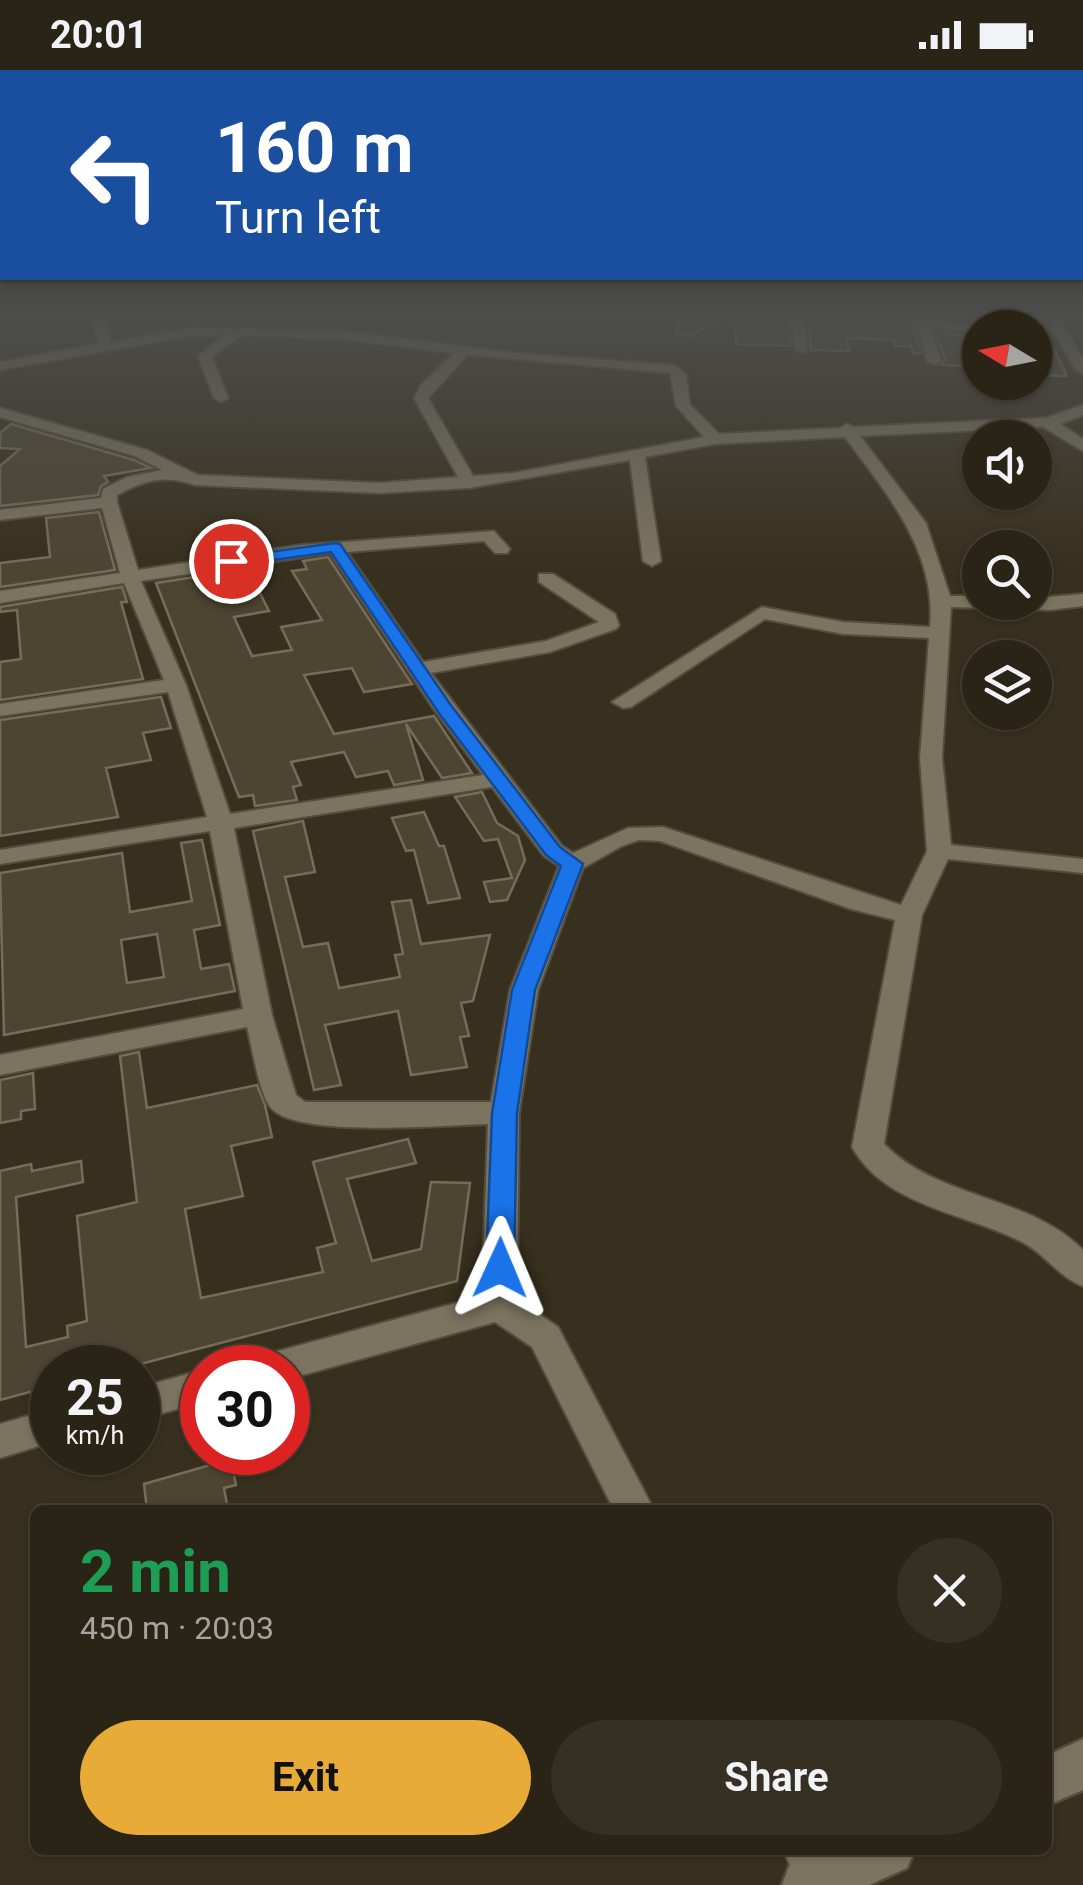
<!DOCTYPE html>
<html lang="en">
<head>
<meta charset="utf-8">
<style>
	:root { --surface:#2a2416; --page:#363023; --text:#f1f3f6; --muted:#a5a4a1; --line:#464135; --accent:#e8ab37 }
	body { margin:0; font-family:Roboto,sans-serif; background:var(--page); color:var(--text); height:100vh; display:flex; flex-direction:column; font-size:38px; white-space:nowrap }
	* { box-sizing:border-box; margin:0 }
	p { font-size:32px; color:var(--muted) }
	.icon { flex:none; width:55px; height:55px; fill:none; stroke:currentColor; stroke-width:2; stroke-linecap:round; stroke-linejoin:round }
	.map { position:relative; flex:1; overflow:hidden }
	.sheet { position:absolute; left:30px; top:1435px; width:1022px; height:350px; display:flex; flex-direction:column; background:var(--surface); border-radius:15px; box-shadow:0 2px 8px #0004,0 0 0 2px var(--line) }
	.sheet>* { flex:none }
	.guide { position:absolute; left:0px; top:0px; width:1085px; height:210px; box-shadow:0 2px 8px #0004,0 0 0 2px var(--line); background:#1a4fa0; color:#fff; overflow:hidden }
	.needle { width:65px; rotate:280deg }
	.buttons { position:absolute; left:962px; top:240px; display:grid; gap:20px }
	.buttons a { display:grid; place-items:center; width:90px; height:90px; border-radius:50%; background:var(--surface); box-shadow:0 2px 8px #0004,0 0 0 2px var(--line); font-size:50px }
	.speed { position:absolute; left:30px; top:1275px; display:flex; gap:20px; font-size:50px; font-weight:700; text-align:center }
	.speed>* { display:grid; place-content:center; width:130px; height:130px; border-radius:50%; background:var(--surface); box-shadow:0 2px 8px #0004,0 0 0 2px var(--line); line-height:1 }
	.speed small { font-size:25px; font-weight:400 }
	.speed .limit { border:15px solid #d22; background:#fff; color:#111 }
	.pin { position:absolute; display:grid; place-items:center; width:85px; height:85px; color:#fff; margin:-42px; border:5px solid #fff; border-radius:50%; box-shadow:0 2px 10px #0007 }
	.me { position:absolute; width:110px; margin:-55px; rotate:1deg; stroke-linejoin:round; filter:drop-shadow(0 0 8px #0008) }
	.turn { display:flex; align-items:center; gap:35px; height:210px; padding:0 50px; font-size:45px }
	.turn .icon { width:130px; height:130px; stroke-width:2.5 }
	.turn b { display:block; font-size:70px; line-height:85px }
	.round { display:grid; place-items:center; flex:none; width:105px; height:105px; border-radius:52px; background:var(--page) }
	.summary { display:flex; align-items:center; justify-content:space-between; height:170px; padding:0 50px }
	h1 { font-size:60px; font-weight:700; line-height:75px; color:#1e9e55 }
	.cta { display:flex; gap:20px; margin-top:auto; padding:20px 50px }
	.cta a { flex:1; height:115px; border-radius:60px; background:var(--accent); color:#111; font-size:40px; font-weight:700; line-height:115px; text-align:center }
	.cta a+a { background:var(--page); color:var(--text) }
	.status { display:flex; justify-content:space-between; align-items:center; height:70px; padding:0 50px; background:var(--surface); direction:ltr }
	.status svg { height:28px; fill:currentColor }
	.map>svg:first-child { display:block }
	.building { fill:#4d4532; stroke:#766d59; stroke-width:2.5; fill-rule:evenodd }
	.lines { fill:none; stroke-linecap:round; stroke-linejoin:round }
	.street-casing { stroke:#544d3d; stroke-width:4 }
	.secondary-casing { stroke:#544d3d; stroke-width:5 }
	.street { fill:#7c745f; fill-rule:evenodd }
	.secondary { fill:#7c745f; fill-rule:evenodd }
	.route { fill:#1a73e8; stroke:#114b97; stroke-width:2.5 }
</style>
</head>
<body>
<div class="status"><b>20:01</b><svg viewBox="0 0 49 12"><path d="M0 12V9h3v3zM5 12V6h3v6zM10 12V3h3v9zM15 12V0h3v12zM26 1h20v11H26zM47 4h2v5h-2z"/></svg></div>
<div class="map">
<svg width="1083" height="1815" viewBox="0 0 1083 1815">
	<rect width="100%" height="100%" fill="#38301e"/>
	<g class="building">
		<polygon points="788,243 791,276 736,274 736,244"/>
		<polygon points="808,243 833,243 914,258 921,283 913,283 911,276 896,276 894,270 846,268 849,281 811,280"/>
		<polygon points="1036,243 1067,306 1035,305"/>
		<polygon points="684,246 721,247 692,266 676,264 677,252"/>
		<polygon points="935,262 980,268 980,297 941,295 945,290"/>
		<polygon points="11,354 134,390 151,398 104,406 108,412 101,416 98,425 0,436 0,396 20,379 0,378 0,363"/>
		<polygon points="99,442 115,500 0,517 0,493 50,487 46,448"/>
		<polygon points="328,487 412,614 364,622 352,598 304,605 334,664 434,646 472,703 442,708 406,654 423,710 394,715 388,701 356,707 344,682 291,692 301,715 293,717 297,730 255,736 253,725 239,727 156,513 214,504 218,513 252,507 269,541 234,547 252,586 292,580 281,557 322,550 292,501 307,499 303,491"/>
		<polygon points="122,517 127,532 121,532 143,609 0,630 0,592 21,589 17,540 0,542 0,537"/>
		<polygon points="161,627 171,658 143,663 151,690 106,698 118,747 0,766 0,650"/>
		<polygon points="482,722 497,753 518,766 525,790 507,830 490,832 484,812 512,808 498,769 484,771 455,727"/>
		<polygon points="424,742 439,776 444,776 460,828 428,833 414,780 406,781 392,748"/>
		<polygon points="303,751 315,802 285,807 303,877 328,873 339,918 400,907 395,885 403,884 392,832 411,830 421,874 490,865 473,931 461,933 469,966 460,967 467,997 411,1005 398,941 325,955 341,1015 314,1020 253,761"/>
		<path d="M 202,770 L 220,855 L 194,860 L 201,899 L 229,894 L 235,921 L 4,965 L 0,803 L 122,783 L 130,842 L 192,831 L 181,773 ZM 157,864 L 164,907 L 127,913 L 121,870 Z"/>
		<polygon points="139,982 147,1038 257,1015 265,1035 272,1067 231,1076 243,1126 185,1139 201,1228 323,1202 317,1178 336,1173 313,1092 408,1069 416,1093 347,1109 372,1191 421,1179 431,1112 470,1113 457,1211 125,1298 52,1298 52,1316 0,1330 0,1101 31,1094 32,1101 81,1091 83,1112 16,1127 26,1277 68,1267 67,1256 87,1251 77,1146 137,1132 120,986"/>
		<polygon points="33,1003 35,1039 21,1041 21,1049 0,1053 0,1010"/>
		<polygon points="231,1389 236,1415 224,1418 228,1440 147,1440 144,1414"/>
	</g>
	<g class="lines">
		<defs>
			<g id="street">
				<path d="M 91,243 L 103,243 L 111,272 L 189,258 L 343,261 L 523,284 L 674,295 L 686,304 L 690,335 L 719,364 L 840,358 L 847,354 L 853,357 L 1046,348 L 1083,335 L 1083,345 L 1060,354 L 1083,369 L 1083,381 L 1043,357 L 860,366 L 926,453 L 950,526 L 980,526 L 980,532 L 1035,532 L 1035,528 L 1083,524 L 1083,536 L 1050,540 L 951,537 L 942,688 L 951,775 L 1083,789 L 1083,803 L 948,789 L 922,845 L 884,1074 C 939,1130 1029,1125 1083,1180 L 1083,1216 C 1059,1208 1044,1182 1020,1171 C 965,1143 885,1136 852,1077 L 895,850 L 851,839 L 660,771 L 639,770 L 622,776 L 583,798 L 538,920 L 519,1043 L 517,1229 L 558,1257 L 654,1440 L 614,1440 L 532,1277 L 495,1252 L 288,1309 L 288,1298 L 253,1298 L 258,1287 L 271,1283 L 482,1226 L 488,1054 C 445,1055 300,1068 272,1039 C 259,1026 252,976 247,957 L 0,1005 L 0,985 L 243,939 L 210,761 L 0,794 L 0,780 L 207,747 L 168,622 L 0,646 L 0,634 L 164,610 L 124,513 L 0,533 L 0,521 L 120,503 L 102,438 L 0,450 L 0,440 L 101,428 L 103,419 L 127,407 L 162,400 L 135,386 L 0,347 L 0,338 L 147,380 L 198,405 L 379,413 L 458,407 L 414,328 L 421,315 L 454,283 L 343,269 L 242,265 L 212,287 L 228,328 L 221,332 L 214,328 L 198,286 L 225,265 L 189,266 L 0,300 L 0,292 L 98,274 ZM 468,285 L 670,303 L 676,336 L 704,367 L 514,403 L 473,406 L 428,328 ZM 845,367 C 887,424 937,482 930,557 L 843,552 L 762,537 L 612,632 L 623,638 L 631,637 L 765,549 L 843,564 L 929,568 L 920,688 L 927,781 L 901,835 L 663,757 L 628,758 L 573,783 L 562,776 L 431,603 L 550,582 L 616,559 L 619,555 L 615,544 L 553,504 L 539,504 L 539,512 L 599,552 L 546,571 L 423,592 L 347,482 L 484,471 L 495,483 L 507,483 L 510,479 L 494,461 L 302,475 L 138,500 L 117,432 L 117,425 C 147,409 164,405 195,415 L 379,423 L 469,418 L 630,390 L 643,491 L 652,496 L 661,491 L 645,387 L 715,374 ZM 330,483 L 433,638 L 483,705 L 230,744 L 186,615 L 141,511 ZM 492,717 L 544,786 L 559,796 L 510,920 L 491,1032 L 305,1032 L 296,1025 L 272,945 L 234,758 Z"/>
				<polygon points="669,243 681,243 681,245 675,249"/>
				<polygon points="792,243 804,243 807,283 795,280"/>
				<polygon points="850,243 915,247 914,243 926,243 928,249 985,258 980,258 980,264 930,257 941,291 934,295 927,291 917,255"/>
				<polygon points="1043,243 1055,243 1083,289 1083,304 1076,300"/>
				<polygon points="202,1300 202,1332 138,1350 138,1318"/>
				<polygon points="52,1339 52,1372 0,1388 0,1354"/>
				<polygon points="783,1780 833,1780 849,1815 799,1815"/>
			</g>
			<g id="secondary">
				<polygon points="1083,1669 1083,1720 1048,1735 1048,1685"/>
				<polygon points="828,1780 915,1780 907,1798 869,1815 782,1815 789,1796"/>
			</g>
		</defs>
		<use href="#street" class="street-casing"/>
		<use href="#secondary" class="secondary-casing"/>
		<use href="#street" class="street"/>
		<use href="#secondary" class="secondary"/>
	</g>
	<linearGradient id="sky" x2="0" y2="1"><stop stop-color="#1f1a10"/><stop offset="0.49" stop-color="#4d4e4c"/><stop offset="1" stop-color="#4d4e4c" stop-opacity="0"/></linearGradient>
	<rect width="1083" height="497" fill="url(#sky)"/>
	<polygon class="route" points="335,473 340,474 450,634 560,777 583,794 535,920 517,1043 514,1198 510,1206 500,1209 490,1206 486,1198 492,1043 512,920 561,796 546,785 438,642 331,482 231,496 223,491 231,487"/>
</svg>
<div class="buttons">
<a><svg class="needle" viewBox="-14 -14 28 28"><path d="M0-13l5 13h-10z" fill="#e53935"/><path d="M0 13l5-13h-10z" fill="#a5a4a1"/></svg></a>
<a><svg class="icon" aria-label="sound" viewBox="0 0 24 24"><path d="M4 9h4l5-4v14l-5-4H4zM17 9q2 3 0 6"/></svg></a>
<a><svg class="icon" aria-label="search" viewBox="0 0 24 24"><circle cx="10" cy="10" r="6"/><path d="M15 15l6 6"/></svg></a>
<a><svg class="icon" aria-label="layers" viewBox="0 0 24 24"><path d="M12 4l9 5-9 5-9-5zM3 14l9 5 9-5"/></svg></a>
</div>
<div class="speed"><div>25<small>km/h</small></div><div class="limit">30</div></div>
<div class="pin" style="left:231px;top:491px;background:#d93025"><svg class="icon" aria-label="arrive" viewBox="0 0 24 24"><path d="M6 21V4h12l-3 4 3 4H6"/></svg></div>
<svg class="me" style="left:500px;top:1198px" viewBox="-20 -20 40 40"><path d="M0-17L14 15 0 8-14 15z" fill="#1a73e8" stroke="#fff" stroke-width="4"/></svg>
<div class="guide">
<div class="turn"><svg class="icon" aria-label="left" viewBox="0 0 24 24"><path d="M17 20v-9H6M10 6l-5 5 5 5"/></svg><div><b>160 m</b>Turn left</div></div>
</div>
<section class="sheet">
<div class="summary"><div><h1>2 min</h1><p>450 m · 20:03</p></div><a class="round"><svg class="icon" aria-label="close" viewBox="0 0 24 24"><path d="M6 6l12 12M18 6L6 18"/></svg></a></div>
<div class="cta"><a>Exit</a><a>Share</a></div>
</section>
</div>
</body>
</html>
